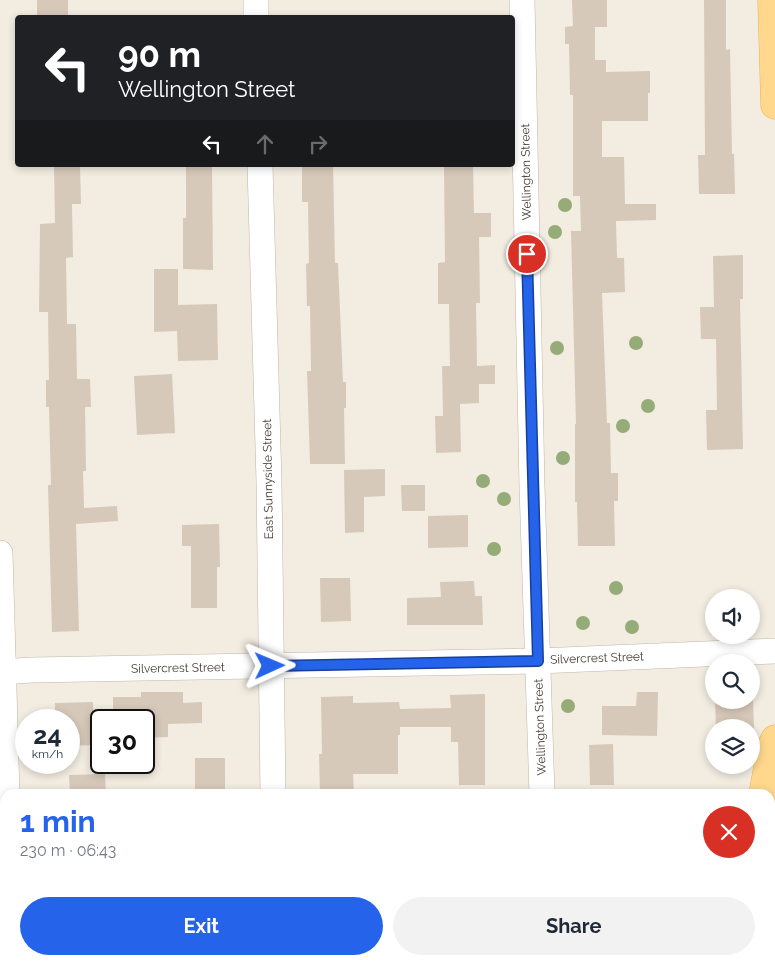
<!DOCTYPE html>
<html lang="en">
<head>
<meta charset="utf-8">
<style>
	:root { --surface:#fff; --page:#f2f2f3; --text:#1f2937; --muted:#747a83; --accent:#2563eb }
	body { margin:0; font-family:Raleway,sans-serif; background:var(--page); color:var(--text); height:100vh; display:flex; flex-direction:column; font-size:19px; white-space:nowrap }
	* { box-sizing:border-box; margin:0 }
	p { font-size:16px; color:var(--muted) }
	.icon { flex:none; width:28px; height:28px; fill:none; stroke:currentColor; stroke-width:2; stroke-linecap:round; stroke-linejoin:round }
	.map { position:relative; flex:1; overflow:hidden }
	.side { position:absolute; left:0px; top:789px; width:775px; height:176px; display:flex; flex-direction:column; background:var(--surface); border-radius:15px 15px 0 0; box-shadow:0 2px 8px #0003 }
	.side>* { flex:none }
	.banner { position:absolute; left:15px; top:15px; width:500px; height:152px; border-radius:5px; box-shadow:0 2px 8px #0003; background:#202124; color:#fff; overflow:hidden }
	.controls { position:absolute; left:705px; top:589px; display:grid; gap:10px }
	.controls a { display:grid; place-items:center; width:55px; height:55px; border-radius:50%; background:var(--surface); box-shadow:0 2px 8px #0003; font-size:25px }
	.speed { position:absolute; left:15px; top:709px; display:flex; gap:10px; font-size:25px; font-weight:700; text-align:center }
	.speed>* { display:grid; place-content:center; width:65px; height:65px; border-radius:50%; background:var(--surface); box-shadow:0 2px 8px #0003; line-height:1 }
	.speed small { font-size:12px; font-weight:400 }
	.speed .limit { border:2px solid #111; border-radius:8px; background:#fff; color:#111 }
	.pin { position:absolute; display:grid; place-items:center; width:42px; height:42px; color:#fff; margin:-21px; border:2px solid #fff; border-radius:50%; box-shadow:0 1px 5px #0007 }
	.me { position:absolute; width:55px; margin:-28px; rotate:89deg; stroke-linejoin:round; filter:drop-shadow(0 0 4px #0008) }
	.turn { display:flex; align-items:center; gap:18px; height:105px; padding:0 20px; font-size:22px }
	.turn .icon { width:65px; height:65px; stroke-width:2.5 }
	.turn b { display:block; font-size:35px; line-height:42px }
	.lanes { display:flex; align-items:center; height:48px; padding:0 20px; background:#0003; justify-content:center; gap:25px; direction:ltr }
	.lanes .off { opacity:.35 }
	.round { display:grid; place-items:center; flex:none; width:52px; height:52px; border-radius:26px; background:var(--page) }
	.overview { display:flex; align-items:center; justify-content:space-between; height:85px; padding:0 20px }
	h1 { font-size:30px; font-weight:700; line-height:38px; color:var(--accent) }
	.primary-button { display:flex; gap:10px; margin-top:auto; padding:10px 20px }
	.primary-button a { flex:1; height:58px; border-radius:30px; background:var(--accent); color:#fff; font-size:20px; font-weight:700; line-height:58px; text-align:center }
	.primary-button a+a { background:var(--page); color:var(--text) }
	.map>svg:first-child { display:block }
	.building { fill:#d7c9b9 }
	.lines { fill:none; stroke-linecap:round; stroke-linejoin:round }
	.minor-casing { stroke:#c0b6a7; stroke-width:26 }
	.major-casing { stroke:#e9b358; stroke-width:29 }
	.minor { stroke:#fff; stroke-width:25 }
	.major { stroke:#ffd78d; stroke-width:28 }
	.tree { fill:#95ab78 }
	.route-casing { stroke:#184099; stroke-width:12 }
	.route { stroke:#2563eb; stroke-width:9 }
	.labels { text-anchor:middle; dominant-baseline:central; stroke-width:5; stroke-linejoin:round; paint-order:stroke }
	.street-label { font-size:12px; fill:#433b32; stroke:#fff }
</style>
</head>
<body>
<div class="map">
<svg width="775" height="964" viewBox="0 0 775 964">
	<rect width="100%" height="100%" fill="#f2ece1"/>
	<g class="building">
		<rect x="37" y="0" width="31" height="18"/>
		<polygon points="572,0 607,0 607,27 595,27 595,60 606,60 606,72 650,71 650,93 648,93 648,121 602,121 602,157 624,157 625,204 656,204 656,220 616,221 617,258 624,258 625,292 602,293 607,423 610,423 611,473 618,473 618,501 614,501 615,546 578,546 577,502 575,502 575,424 576,424 571,231 581,231 580,196 573,196 573,95 570,95 569,44 565,44 565,27 573,26"/>
		<polygon points="704,0 726,0 726,50 730,49 732,154 734,154 735,194 699,194 698,155 705,155"/>
		<polygon points="212,165 213,270 183,269 183,218 186,218 186,166"/>
		<polygon points="302,165 333,165 335,263 338,263 343,382 346,382 346,408 344,408 345,464 310,464 307,371 311,371 310,306 307,306 306,264 309,263 308,202 302,202"/>
		<polygon points="444,165 473,165 474,213 491,213 491,237 479,237 480,303 476,303 477,366 495,365 495,384 479,384 479,403 460,404 461,452 436,453 435,416 443,416 442,366 450,366 449,304 438,304 438,263 445,262"/>
		<polygon points="80,166 81,204 72,204 73,257 66,258 67,324 76,324 77,379 90,379 91,407 85,407 86,471 83,471 84,508 117,506 118,521 76,524 79,631 52,632 48,485 51,485 49,407 46,407 46,380 49,380 48,312 39,312 40,224 55,223 54,167"/>
		<polygon points="743,255 743,299 740,299 743,449 707,450 706,410 717,410 716,339 701,339 700,307 714,307 713,256"/>
		<polygon points="154,269 178,269 178,305 217,304 218,360 178,361 177,331 154,332"/>
		<polygon points="172,374 175,433 137,435 134,376"/>
		<polygon points="385,469 385,496 364,497 364,532 345,533 344,470"/>
		<polygon points="401,485 425,485 425,511 402,511"/>
		<polygon points="468,515 468,547 428,548 428,516"/>
		<polygon points="219,524 220,567 217,567 217,608 191,608 191,546 182,546 182,525"/>
		<polygon points="320,578 350,578 351,621 321,622"/>
		<polygon points="474,581 475,596 482,596 483,625 407,625 407,598 441,597 440,582"/>
		<polygon points="141,692 183,692 183,703 202,702 202,723 168,724 168,737 144,738 144,720 141,720 141,714 113,714 113,697 141,697"/>
		<polygon points="637,692 658,692 657,736 602,735 602,706 636,706"/>
		<polygon points="485,694 485,785 459,785 458,742 451,742 451,727 400,727 400,735 398,735 398,774 353,774 354,794 320,794 319,754 322,754 321,697 353,696 353,703 399,702 400,709 451,708 450,695"/>
		<polygon points="715,700 753,700 754,728 716,728"/>
		<polygon points="93,702 94,745 69,746 69,720 55,720 55,703"/>
		<polygon points="613,744 614,785 590,785 589,745"/>
		<rect x="195" y="758" width="30" height="36"/>
		<polygon points="105,774 106,794 70,794 69,775"/>
	</g>
	<g class="lines">
		<defs>
			<g id="minor">
				<polyline points="256,0 256,18"/>
				<polyline points="522,0 532,486 542,794"/>
				<polyline points="260,165 269,482 273,794"/>
				<polyline points="0,553 7,794"/>
				<polyline points="0,672 32,670 538,661 775,651"/>
				<polyline points="11,960 11,964"/>
				<polyline points="277,960 277,964"/>
				<polyline points="547,960 547,964"/>
			</g>
			<g id="major">
				<polyline points="772,0 775,105"/>
				<polyline points="763,794 772,745 775,739"/>
				<polyline points="767,960 768,964"/>
			</g>
		</defs>
		<use href="#minor" class="minor-casing"/>
		<use href="#major" class="major-casing"/>
		<use href="#minor" class="minor"/>
		<use href="#major" class="major"/>
	</g>
	<g class="tree">
		<circle cx="565" cy="205" r="7"/>
		<circle cx="555" cy="232" r="7"/>
		<circle cx="636" cy="343" r="7"/>
		<circle cx="557" cy="348" r="7"/>
		<circle cx="648" cy="406" r="7"/>
		<circle cx="623" cy="426" r="7"/>
		<circle cx="563" cy="458" r="7"/>
		<circle cx="483" cy="481" r="7"/>
		<circle cx="504" cy="499" r="7"/>
		<circle cx="494" cy="549" r="7"/>
		<circle cx="616" cy="588" r="7"/>
		<circle cx="583" cy="623" r="7"/>
		<circle cx="632" cy="627" r="7"/>
		<circle cx="568" cy="706" r="7"/>
	</g>
	<g class="lines">
		<defs>
			<polyline id="route" points="270,666 538,661 527,254"/>
		</defs>
		<use href="#route" class="route-casing"/>
		<use href="#route" class="route"/>
	</g>
	<g class="labels">
		<g class="street-label">
			<text transform="translate(526 172) rotate(-91)">Wellington Street</text>
			<text transform="translate(268 479) rotate(-91)">East Sunnyside Street</text>
			<text transform="translate(597 658) rotate(-2)">Silvercrest Street</text>
			<text transform="translate(178 668) rotate(-1)">Silvercrest Street</text>
			<text transform="translate(540 727) rotate(-92)">Wellington Street</text>
		</g>
	</g>
</svg>
<div class="controls">
<a><svg class="icon" aria-label="sound" viewBox="0 0 24 24"><path d="M4 9h4l5-4v14l-5-4H4zM17 9q2 3 0 6"/></svg></a>
<a><svg class="icon" aria-label="search" viewBox="0 0 24 24"><circle cx="10" cy="10" r="6"/><path d="M15 15l6 6"/></svg></a>
<a><svg class="icon" aria-label="layers" viewBox="0 0 24 24"><path d="M12 4l9 5-9 5-9-5zM3 14l9 5 9-5"/></svg></a>
</div>
<div class="speed"><div>24<small>km/h</small></div><div class="limit">30</div></div>
<div class="pin" style="left:527px;top:254px;background:#d93025"><svg class="icon" aria-label="arrive" viewBox="0 0 24 24"><path d="M6 21V4h12l-3 4 3 4H6"/></svg></div>
<svg class="me" style="left:270px;top:666px" viewBox="-20 -20 40 40"><path d="M0-17L14 15 0 8-14 15z" fill="#2563eb" stroke="#fff" stroke-width="4"/></svg>
<div class="banner">
<div class="turn"><svg class="icon" aria-label="left" viewBox="0 0 24 24"><path d="M17 20v-9H6M10 6l-5 5 5 5"/></svg><div><b>90 m</b>Wellington Street</div></div>
<div class="lanes"><svg class="icon" aria-label="left" viewBox="0 0 24 24"><path d="M17 20v-9H6M10 6l-5 5 5 5"/></svg><svg class="icon off" aria-label="ahead" viewBox="0 0 24 24"><path d="M12 20V5M6 11l6-6 6 6"/></svg><svg class="icon off" aria-label="right" viewBox="0 0 24 24"><path d="M7 20v-9h11M14 6l5 5-5 5"/></svg></div>
</div>
<section class="side">
<div class="overview"><div><h1>1 min</h1><p>230 m · 06:43</p></div><a class="round" style="background:#d93025;color:#fff"><svg class="icon" aria-label="close" viewBox="0 0 24 24"><path d="M6 6l12 12M18 6L6 18"/></svg></a></div>
<div class="primary-button"><a>Exit</a><a>Share</a></div>
</section>
</div>
</body>
</html>
